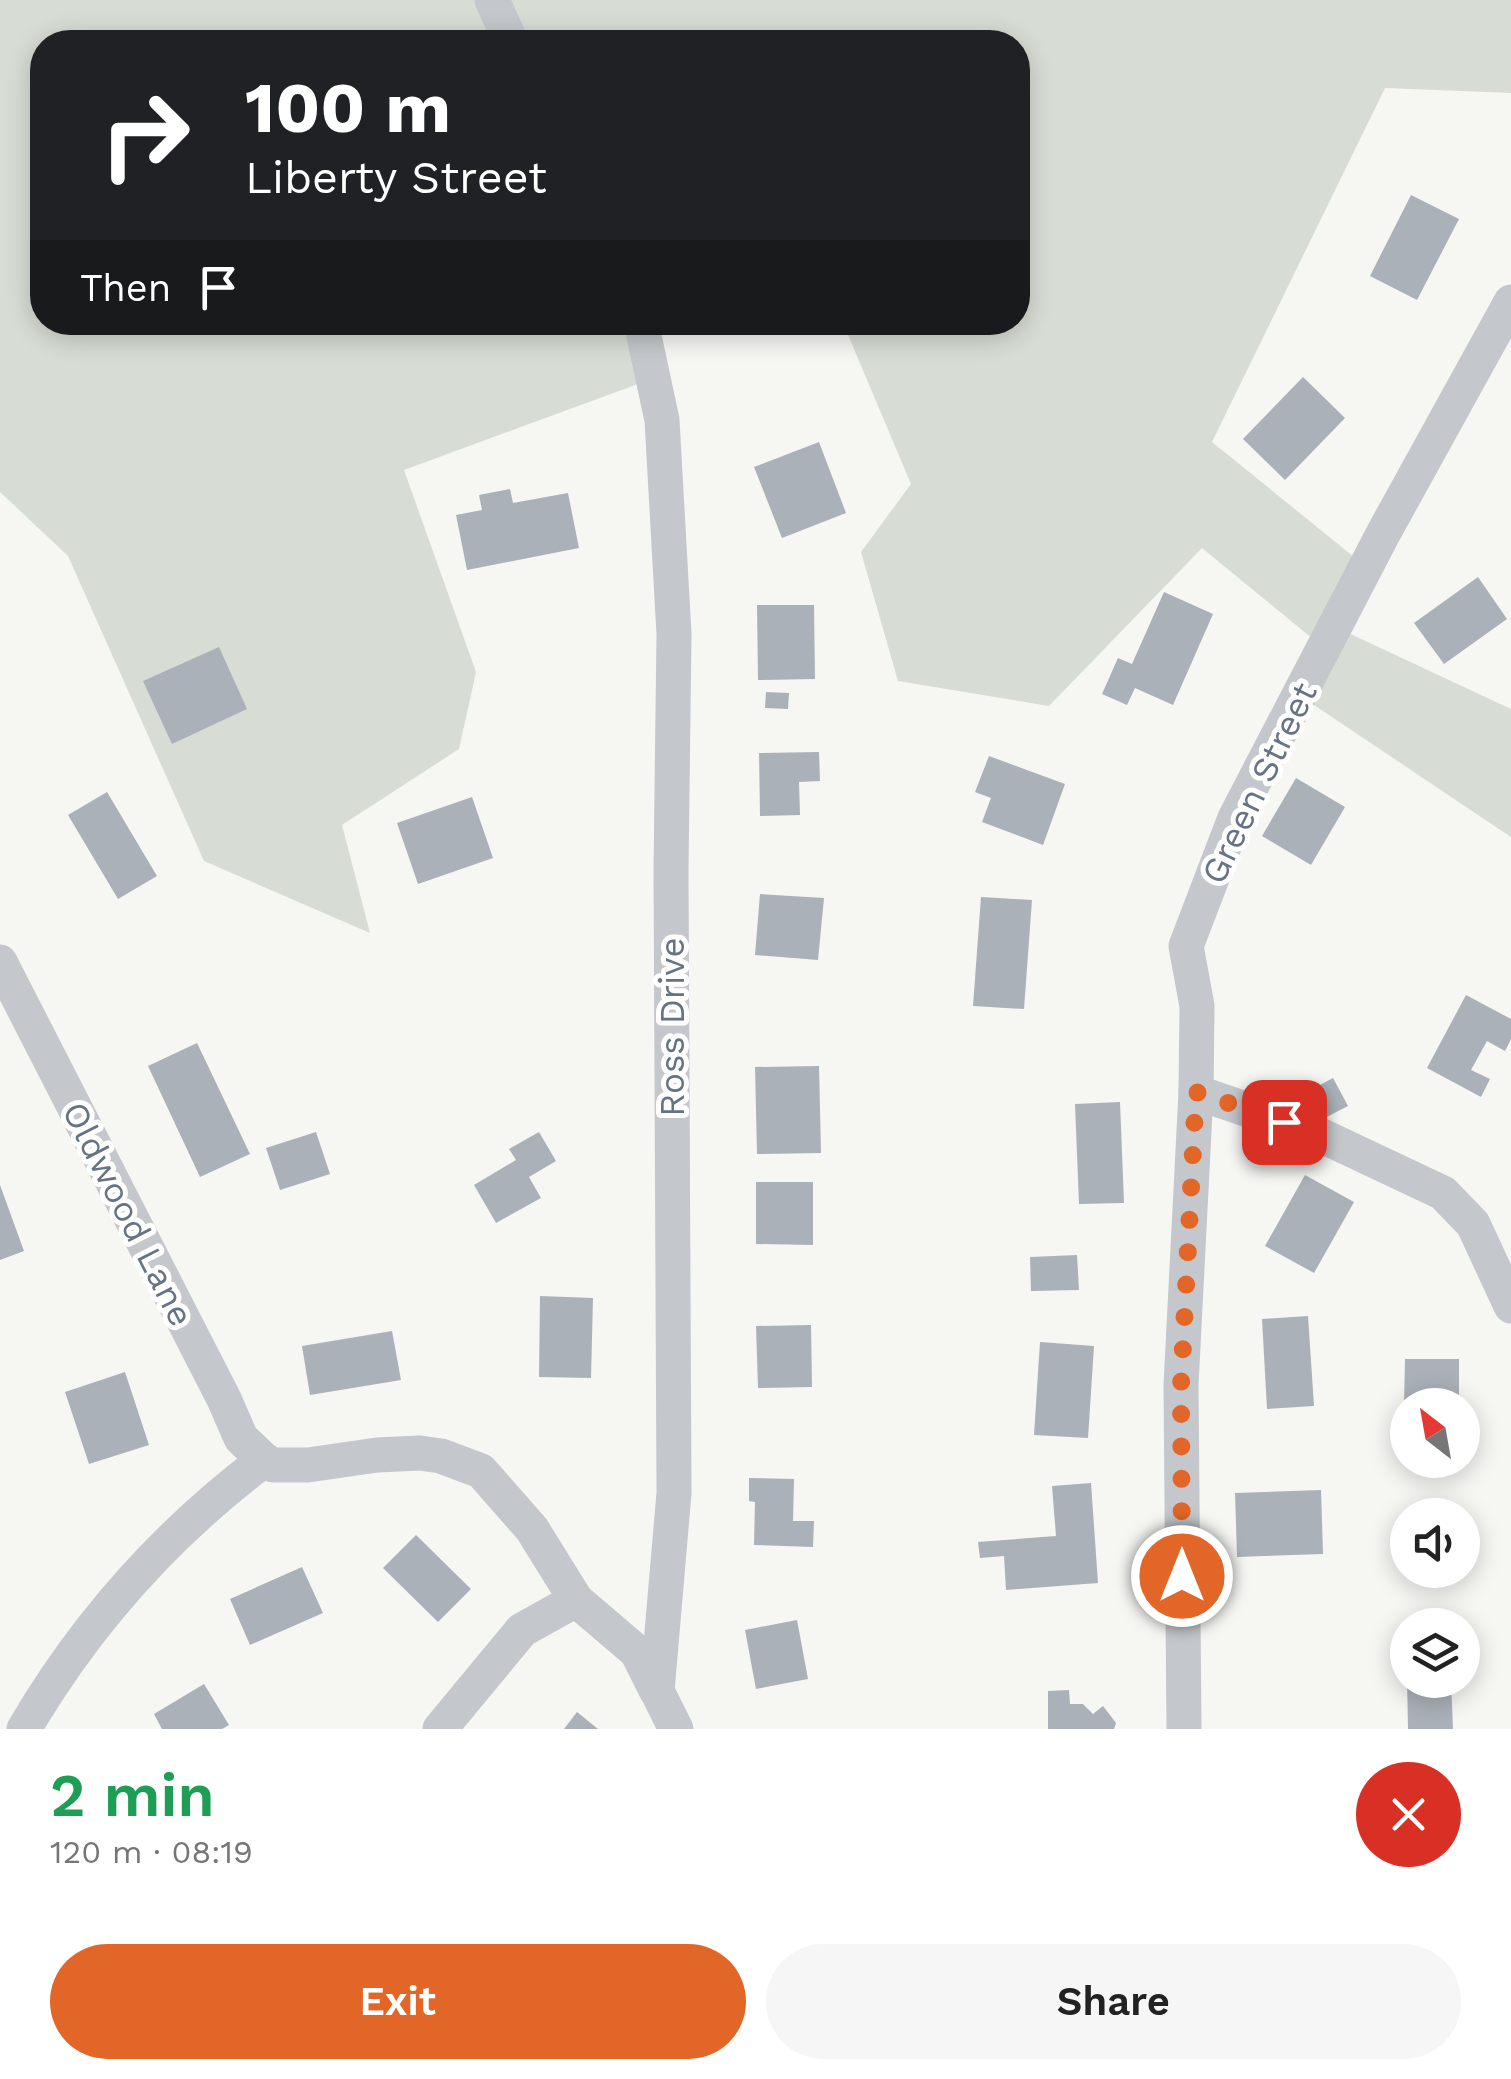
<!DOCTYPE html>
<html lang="en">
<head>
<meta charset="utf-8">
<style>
	:root { --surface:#fff; --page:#f6f6f6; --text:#222; --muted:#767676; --accent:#e26628 }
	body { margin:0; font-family:"Work Sans",sans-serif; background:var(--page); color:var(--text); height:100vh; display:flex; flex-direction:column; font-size:38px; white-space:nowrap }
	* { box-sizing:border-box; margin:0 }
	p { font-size:32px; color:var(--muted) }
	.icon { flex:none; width:55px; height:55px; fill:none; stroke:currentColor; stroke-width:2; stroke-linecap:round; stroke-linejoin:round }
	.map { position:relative; height:1729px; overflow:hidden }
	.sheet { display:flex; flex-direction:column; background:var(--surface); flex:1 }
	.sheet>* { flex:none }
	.banner { position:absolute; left:30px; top:30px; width:1000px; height:305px; border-radius:40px; box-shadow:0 5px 25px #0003; background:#202124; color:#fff; overflow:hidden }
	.needle { width:65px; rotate:329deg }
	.buttons { position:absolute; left:1390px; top:1388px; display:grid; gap:20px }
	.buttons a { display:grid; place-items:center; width:90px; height:90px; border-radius:50%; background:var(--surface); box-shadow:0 5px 25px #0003; font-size:50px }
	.pin { position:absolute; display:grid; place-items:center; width:85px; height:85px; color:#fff; margin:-42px; border-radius:20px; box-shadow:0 5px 15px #0006 }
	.me { position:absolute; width:110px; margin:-55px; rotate:0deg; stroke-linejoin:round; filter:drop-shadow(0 0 8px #0008) }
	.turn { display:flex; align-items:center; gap:35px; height:210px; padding:0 50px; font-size:45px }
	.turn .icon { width:130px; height:130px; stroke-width:2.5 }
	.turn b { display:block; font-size:70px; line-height:85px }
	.then { display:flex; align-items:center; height:95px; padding:0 50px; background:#0003; gap:20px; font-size:38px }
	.round { display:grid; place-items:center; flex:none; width:105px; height:105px; border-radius:52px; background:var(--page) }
	.head { display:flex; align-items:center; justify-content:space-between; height:170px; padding:0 50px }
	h1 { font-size:60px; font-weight:600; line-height:75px; color:#1e9e55 }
	.action { display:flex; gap:20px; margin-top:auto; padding:20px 50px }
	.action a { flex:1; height:115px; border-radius:60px; background:var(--accent); color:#fff; font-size:40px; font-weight:600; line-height:115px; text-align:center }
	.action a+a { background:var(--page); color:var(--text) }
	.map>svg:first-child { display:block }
	.green { fill:#d7ddd4 }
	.building { fill:#abb1b8 }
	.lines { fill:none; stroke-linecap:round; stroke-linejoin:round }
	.minor { stroke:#c4c7cb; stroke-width:35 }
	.route { stroke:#e26628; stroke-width:18; stroke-dasharray:0 32.4 }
	.labels { text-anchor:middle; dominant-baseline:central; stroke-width:10; stroke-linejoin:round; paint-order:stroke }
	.street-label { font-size:35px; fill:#667384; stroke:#fff }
</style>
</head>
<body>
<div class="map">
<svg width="1511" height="1729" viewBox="0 0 1511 1729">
	<rect width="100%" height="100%" fill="#f6f6f3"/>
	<polygon class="green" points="0,0 1511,0 1511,93 1385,88 1212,442 1375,574 1342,630 1511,709 1511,837 1296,693 1324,648 1202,548 1049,706 898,681 861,552 911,484 843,323 1018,322 1018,42 42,42 42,322 636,323 657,377 404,470 476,672 459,749 342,825 370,933 204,861 68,556 0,492"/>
	<g class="building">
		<polygon points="1411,195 1459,219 1417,300 1370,276"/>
		<polygon points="1303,377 1345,418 1285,480 1243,439"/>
		<polygon points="819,442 846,513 782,538 754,467"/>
		<polygon points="510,489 513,503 568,493 579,548 467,570 456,515 482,510 479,495"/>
		<polygon points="1478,577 1507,619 1444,664 1414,623"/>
		<polygon points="1164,592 1213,614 1173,705 1135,688 1127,705 1102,694 1118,658 1132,664"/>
		<polygon points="757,605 814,605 815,679 758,680"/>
		<polygon points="219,647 247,709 172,744 143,681"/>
		<polygon points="766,692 789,693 788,709 765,708"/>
		<polygon points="819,752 820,781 799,782 800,815 760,816 759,753"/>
		<polygon points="989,756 1065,784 1043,845 982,822 991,798 975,792"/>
		<polygon points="1296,778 1345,807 1311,865 1262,836"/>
		<polygon points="107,792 157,876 118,899 68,815"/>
		<polygon points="472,797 493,858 418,884 397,823"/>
		<polygon points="760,894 824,898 818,960 755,955"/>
		<polygon points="981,897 1032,900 1024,1009 973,1006"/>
		<polygon points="1466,995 1511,1019 1511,1039 1505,1051 1487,1041 1471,1070 1490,1079 1481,1097 1427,1068"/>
		<polygon points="197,1043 250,1154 200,1177 148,1066"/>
		<polygon points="819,1066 821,1153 757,1154 755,1067"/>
		<polygon points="1333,1078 1348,1106 1317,1122 1303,1094"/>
		<polygon points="1120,1102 1124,1203 1079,1204 1075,1104"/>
		<polygon points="316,1132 330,1174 280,1190 266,1148"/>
		<polygon points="539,1132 556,1161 529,1177 541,1198 496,1223 474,1185 516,1160 509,1149"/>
		<polygon points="1305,1175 1354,1202 1314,1273 1265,1246"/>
		<polygon points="756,1182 813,1182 813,1245 756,1244"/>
		<polygon points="0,1185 24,1251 0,1260"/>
		<polygon points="1077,1255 1079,1290 1031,1291 1030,1257"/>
		<polygon points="540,1296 593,1298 591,1378 539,1377"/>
		<polygon points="1308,1316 1314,1406 1267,1409 1262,1319"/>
		<polygon points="811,1325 812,1387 758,1388 756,1326"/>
		<polygon points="392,1331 401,1380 310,1395 302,1346"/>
		<polygon points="1040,1342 1094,1346 1088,1438 1034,1435"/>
		<polygon points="1405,1359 1459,1359 1459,1405 1404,1405"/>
		<polygon points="125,1372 149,1445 89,1464 65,1392"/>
		<polygon points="749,1478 794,1479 793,1521 814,1521 813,1547 754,1545 755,1502 749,1501"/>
		<polygon points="1091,1483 1098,1583 1006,1590 1004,1556 980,1558 978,1542 1056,1536 1052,1486"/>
		<polygon points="1321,1490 1323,1554 1237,1557 1235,1493"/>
		<polygon points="416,1535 471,1589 438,1622 383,1568"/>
		<polygon points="302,1567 323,1613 250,1645 230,1599"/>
		<polygon points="797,1620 808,1679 756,1689 745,1630"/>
		<polygon points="1407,1680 1451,1680 1453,1729 1408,1729"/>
		<polygon points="204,1684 229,1725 222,1729 162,1729 154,1714"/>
		<polygon points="1069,1690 1070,1704 1083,1704 1093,1714 1103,1706 1116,1723 1114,1729 1048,1729 1048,1691"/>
		<polygon points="577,1712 598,1729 564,1729"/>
	</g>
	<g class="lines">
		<g class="minor">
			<polyline points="492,0 511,42"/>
			<polyline points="641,322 662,420 674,634 671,870 674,1493 657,1691 676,1729"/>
			<polyline points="0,962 224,1399 241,1438 264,1460"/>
			<polyline points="1196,1092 1318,1134 1443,1193 1473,1224 1511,1306"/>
			<path d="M 24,1729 C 85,1625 167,1533 264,1460 L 273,1465 L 308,1465 L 377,1455 L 420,1453 L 441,1456 L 481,1471 L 532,1529 L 576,1600 L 637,1652 L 656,1690"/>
			<polyline points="440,1729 522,1630 576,1600"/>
			<polyline points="1184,1729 1181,1385 1196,1092 1197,1006 1186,946 1235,818 1384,532 1511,302"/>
		</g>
	</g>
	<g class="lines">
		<polyline class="route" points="1182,1576 1181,1385 1196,1092 1284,1122"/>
	</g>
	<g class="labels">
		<g class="street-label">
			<text transform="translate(1259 783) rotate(-64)">Green Street</text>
			<text transform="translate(672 1027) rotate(-90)">Ross Drive</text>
			<text transform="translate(128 1214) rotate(63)">Oldwood Lane</text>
		</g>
	</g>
</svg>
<div class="buttons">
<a><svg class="needle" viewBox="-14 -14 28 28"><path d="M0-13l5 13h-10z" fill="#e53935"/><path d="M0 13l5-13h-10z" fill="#767676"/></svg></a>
<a><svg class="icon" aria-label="sound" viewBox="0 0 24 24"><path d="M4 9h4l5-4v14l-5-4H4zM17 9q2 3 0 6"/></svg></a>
<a><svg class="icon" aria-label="layers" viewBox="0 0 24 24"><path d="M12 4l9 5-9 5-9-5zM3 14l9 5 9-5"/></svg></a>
</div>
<div class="pin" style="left:1284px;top:1122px;background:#d93025"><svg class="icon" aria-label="arrive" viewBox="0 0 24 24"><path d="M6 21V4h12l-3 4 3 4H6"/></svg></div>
<svg class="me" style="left:1182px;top:1576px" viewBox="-20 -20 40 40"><circle r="17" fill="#e26628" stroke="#fff" stroke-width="3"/><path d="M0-11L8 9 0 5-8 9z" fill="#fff"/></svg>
<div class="banner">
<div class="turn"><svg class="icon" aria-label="right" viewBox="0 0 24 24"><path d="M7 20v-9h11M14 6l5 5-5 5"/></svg><div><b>100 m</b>Liberty Street</div></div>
<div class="then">Then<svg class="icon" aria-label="arrive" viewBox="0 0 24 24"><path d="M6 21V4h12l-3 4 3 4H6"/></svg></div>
</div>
</div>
<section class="sheet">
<div class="head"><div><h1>2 min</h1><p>120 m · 08:19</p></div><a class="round" style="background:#d93025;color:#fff"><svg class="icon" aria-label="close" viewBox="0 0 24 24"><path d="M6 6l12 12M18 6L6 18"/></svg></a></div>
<div class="action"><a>Exit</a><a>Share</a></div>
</section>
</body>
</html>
